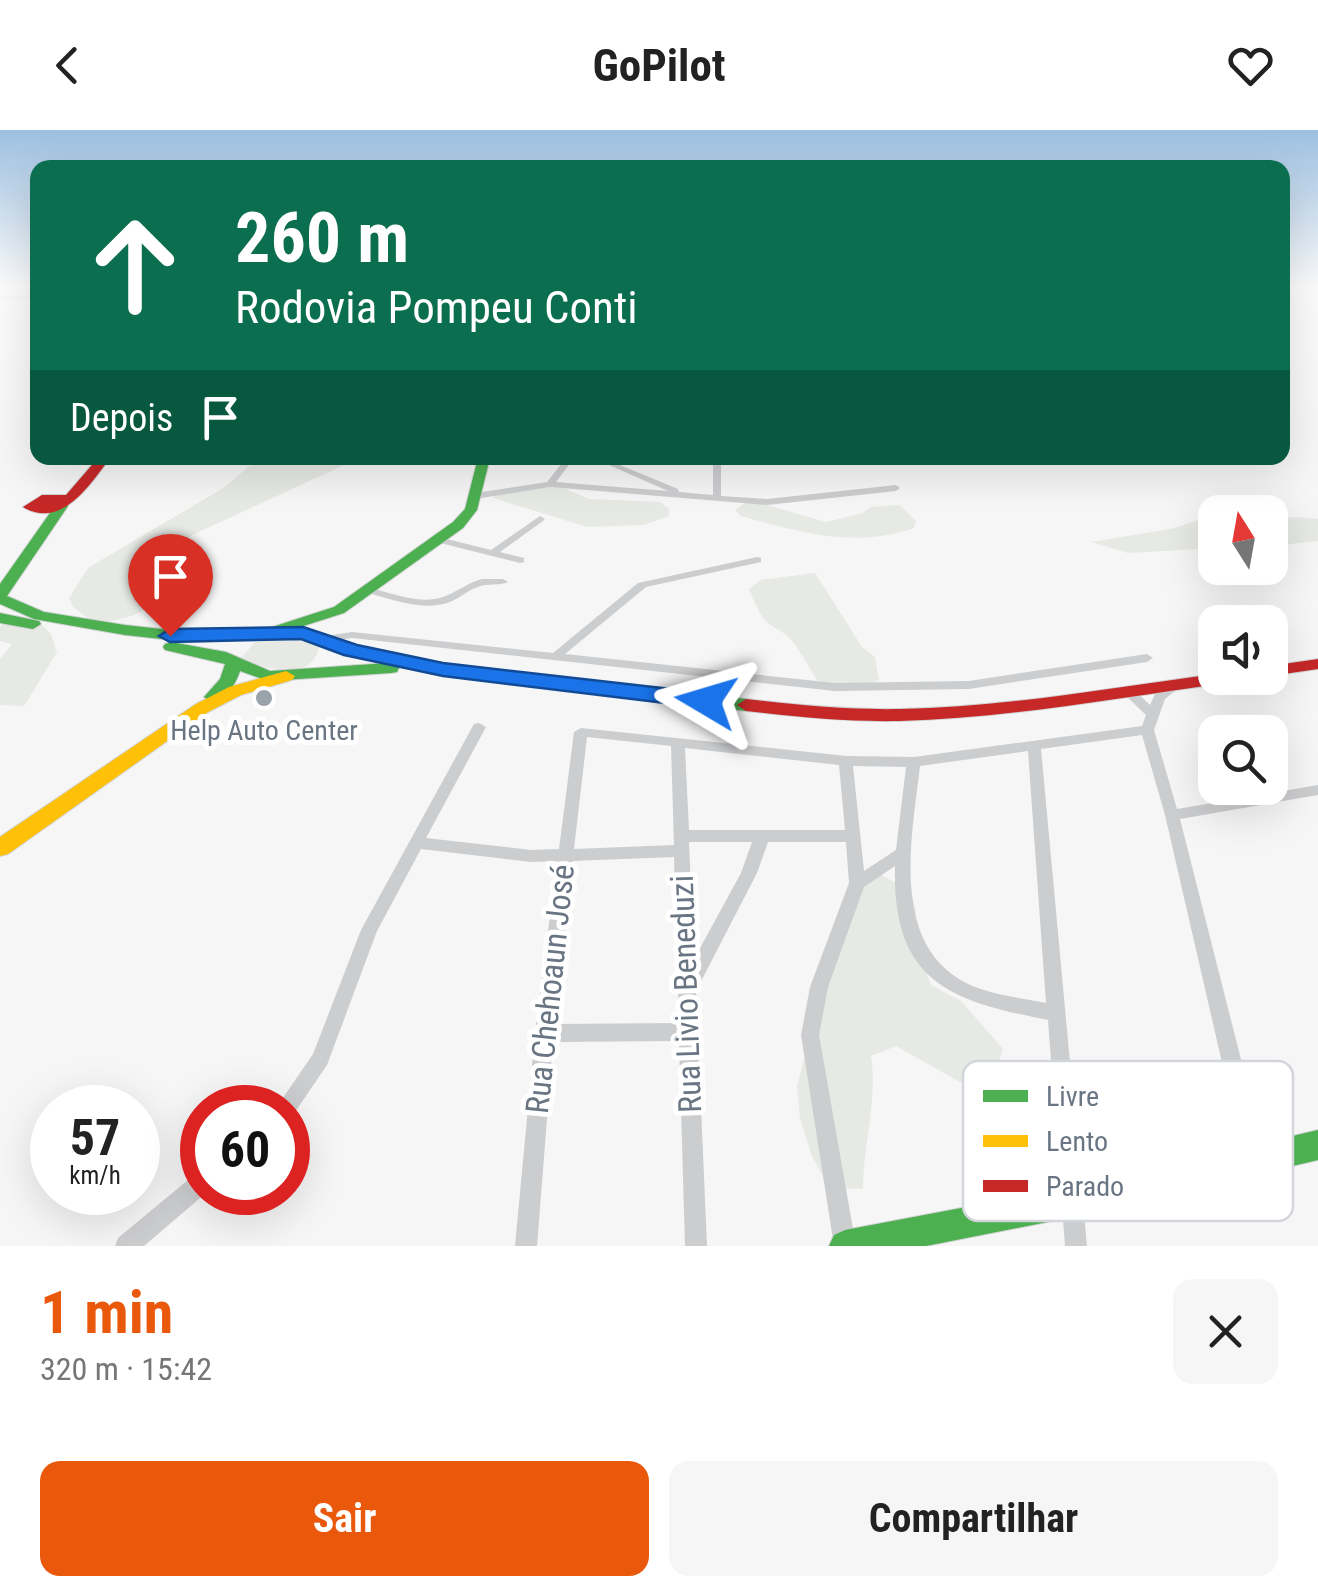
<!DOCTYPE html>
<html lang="pt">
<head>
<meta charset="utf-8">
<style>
	:root { --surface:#fff; --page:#f6f6f6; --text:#222; --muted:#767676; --accent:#ea580c }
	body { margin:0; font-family:"Roboto Condensed",sans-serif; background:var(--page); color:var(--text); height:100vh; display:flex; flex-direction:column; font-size:38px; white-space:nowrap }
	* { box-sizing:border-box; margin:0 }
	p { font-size:32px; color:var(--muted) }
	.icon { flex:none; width:55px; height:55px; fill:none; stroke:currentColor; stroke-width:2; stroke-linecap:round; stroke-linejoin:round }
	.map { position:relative; height:1116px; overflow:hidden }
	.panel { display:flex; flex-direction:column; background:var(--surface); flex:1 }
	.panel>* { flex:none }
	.banner { position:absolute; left:30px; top:30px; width:1260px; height:305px; border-radius:20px; box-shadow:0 10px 40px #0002; background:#0b6e4f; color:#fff; overflow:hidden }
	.needle { width:65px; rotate:349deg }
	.tools { position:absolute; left:1198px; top:365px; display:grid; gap:20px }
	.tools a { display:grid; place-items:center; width:90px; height:90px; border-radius:20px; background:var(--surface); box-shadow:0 10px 40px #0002; font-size:50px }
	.speed { position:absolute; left:30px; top:955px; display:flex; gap:20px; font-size:50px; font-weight:700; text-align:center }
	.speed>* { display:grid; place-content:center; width:130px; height:130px; border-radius:50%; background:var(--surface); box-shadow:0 10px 40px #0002; line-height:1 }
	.speed small { font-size:25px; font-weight:400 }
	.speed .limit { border:15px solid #d22; background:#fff; color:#111 }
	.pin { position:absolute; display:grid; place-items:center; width:85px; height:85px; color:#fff; margin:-102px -42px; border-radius:50% 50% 50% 0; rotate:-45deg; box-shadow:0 0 10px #0007 }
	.pin .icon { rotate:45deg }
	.me { position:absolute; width:110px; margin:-55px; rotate:277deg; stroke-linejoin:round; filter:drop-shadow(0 0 8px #0008) }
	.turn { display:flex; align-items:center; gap:35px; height:210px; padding:0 40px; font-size:45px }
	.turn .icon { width:130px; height:130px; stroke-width:2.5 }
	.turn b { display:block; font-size:70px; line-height:85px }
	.then { display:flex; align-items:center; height:95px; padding:0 40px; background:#0003; gap:20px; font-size:38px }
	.round { display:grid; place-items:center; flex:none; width:105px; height:105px; border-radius:20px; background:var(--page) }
	.head { display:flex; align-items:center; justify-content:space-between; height:170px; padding:0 40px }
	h1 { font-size:60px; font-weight:700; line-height:75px; color:var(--accent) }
	.action { display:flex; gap:20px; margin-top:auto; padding:20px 40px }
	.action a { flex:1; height:115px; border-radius:20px; background:var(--accent); color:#fff; font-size:40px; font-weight:700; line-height:115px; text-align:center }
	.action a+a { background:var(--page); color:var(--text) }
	header { display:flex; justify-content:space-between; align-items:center; height:130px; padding:0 40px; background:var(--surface); font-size:45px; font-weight:700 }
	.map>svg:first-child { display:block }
	.green { fill:#e6e9e4 }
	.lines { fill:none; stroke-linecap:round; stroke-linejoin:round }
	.fast-casing { stroke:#d2d3d4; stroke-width:2 }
	.slow-casing { stroke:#d2d3d4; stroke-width:2 }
	.jam-casing { stroke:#d2d3d4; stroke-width:2 }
	.street { fill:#cccdcf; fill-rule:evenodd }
	.fast { fill:#4caf50; fill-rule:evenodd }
	.slow { fill:#ffc107; fill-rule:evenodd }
	.jam { fill:#c62828; fill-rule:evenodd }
	.route { fill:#1a73e8; stroke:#114b97; stroke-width:2.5 }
	.poi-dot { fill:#9aa2ab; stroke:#fff; stroke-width:4 }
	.labels { text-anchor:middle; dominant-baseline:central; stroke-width:10; stroke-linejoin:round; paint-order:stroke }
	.poi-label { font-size:28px; fill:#697583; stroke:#fff }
	.near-street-label { font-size:32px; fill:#697583; stroke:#fff }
	.key { fill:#fff; stroke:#d2d6da; stroke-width:2.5 }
	.key-label { font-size:28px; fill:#697583 }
</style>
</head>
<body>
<header><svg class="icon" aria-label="back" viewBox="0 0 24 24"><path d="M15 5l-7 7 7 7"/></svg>GoPilot<svg class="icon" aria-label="heart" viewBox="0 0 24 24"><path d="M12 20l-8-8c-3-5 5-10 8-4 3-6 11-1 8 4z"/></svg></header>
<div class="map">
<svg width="1318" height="1116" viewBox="0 0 1318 1116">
	<rect width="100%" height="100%" fill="#f6f6f6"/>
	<g class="green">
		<path d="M 271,328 L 377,328 L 351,332 L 190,406 C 142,447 187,484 95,493 L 73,477 L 69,468 L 88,438 L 225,357 L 248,337 Z"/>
		<polygon points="550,357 563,358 589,369 660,372 669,379 669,386 643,395 587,397 493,368 496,362"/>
		<path d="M 749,370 L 826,392 L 863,383 L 870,377 L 900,375 L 916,391 L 914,398 C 854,419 800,402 741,386 L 735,380 Z"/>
		<polygon points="1223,377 1231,382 1215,382 1215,418 1128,423 1091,412 1175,398 1198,390 1208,378"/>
		<polygon points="1293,387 1318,389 1318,411 1270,416 1270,390"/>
		<path d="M 815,443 L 862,517 L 875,527 L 879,550 C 817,576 824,556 794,513 C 786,501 771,498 763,488 C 757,479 753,468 749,459 L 761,450 Z"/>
		<polygon points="5,493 42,495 51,504 57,522 24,576 0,575 0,529 12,514 0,511 0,497"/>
		<path d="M 278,507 L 320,515 C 311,554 266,539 241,528 L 256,511 Z"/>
		<path d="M 872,740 L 911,761 L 916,782 L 912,805 L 931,855 L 961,871 L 1003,919 L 993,946 L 960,952 L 896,916 L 871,926 C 878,970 863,1014 863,1059 L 829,1058 L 812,1026 L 800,988 L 797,957 L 840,785 Z"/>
	</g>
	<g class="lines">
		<defs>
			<g id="fast">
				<path d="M 478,328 L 490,328 L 477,380 L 463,398 L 344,483 L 297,498 L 309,500 L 355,516 L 443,535 L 746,569 L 755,575 L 752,579 L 746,581 L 443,545 L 398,535 L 399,538 L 397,542 L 391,543 L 268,551 L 240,541 C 236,553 227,569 213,573 L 204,567 L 220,549 L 225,534 L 165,520 L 163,517 L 165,514 L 171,512 L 226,522 L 270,541 L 388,533 L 345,524 L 301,508 L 189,512 L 125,505 L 34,489 L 0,474 L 0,454 L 57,373 L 62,372 L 68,376 L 7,466 L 44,482 L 125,495 L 189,502 L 263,500 L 334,477 L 453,392 L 465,379 Z"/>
				<polygon points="0,483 39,491 41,494 33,499 0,493"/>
				<polygon points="1318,1000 1318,1030 1073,1087 926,1116 829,1116 834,1105 845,1100 1073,1057"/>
			</g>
			<polygon id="slow" points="286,541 295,546 292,550 241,565 208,582 8,724 0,726 0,707 196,574 229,557"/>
			<g id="jam">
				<path d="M 98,328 L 110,328 C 90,355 61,400 23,377 L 42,365 L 66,365 Z"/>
				<polygon points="1318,529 1318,539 1270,546 1270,536"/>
				<path d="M 1215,544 L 1215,548 L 1235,548 L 1226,553 C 1117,568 1009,588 899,591 C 848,592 797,587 746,581 L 737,575 L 746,569 C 797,575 849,580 900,579 C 1006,577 1110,558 1215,544 Z"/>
			</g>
		</defs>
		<use href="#fast" class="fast-casing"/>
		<use href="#slow" class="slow-casing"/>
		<use href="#jam" class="jam-casing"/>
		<g class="street">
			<polygon points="0,156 3,156 1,158"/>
			<polygon points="0,165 38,166 38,170 0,169"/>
			<polygon points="566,328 574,328 556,352 668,361 593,328 603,328 678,359 679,362 713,365 713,328 721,328 721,366 767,369 896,355 900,358 896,361 767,375 550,357 475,369 470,366 475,363 547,352"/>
			<polygon points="540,386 545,389 543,391 500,422 524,428 524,432 520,433 436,412 434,410 439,407 491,420"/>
			<polygon points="757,427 761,428 761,432 646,457 565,524 835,553 969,551 1147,524 1153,528 1147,532 969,559 835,561 352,508 326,512 320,509 326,506 352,502 553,523 638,453"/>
			<path d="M 482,449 L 503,449 L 508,452 C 499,456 488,453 478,457 C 468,460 460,468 450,472 C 422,482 392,469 364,462 L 363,460 L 368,457 C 391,463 419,475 443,467 C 457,462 467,453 482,449 Z"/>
			<path d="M 1174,553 L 1180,557 L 1165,569 L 1154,600 L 1177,679 L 1318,655 L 1318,665 L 1180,689 L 1266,1028 L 1262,1035 L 1255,1039 L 1248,1035 L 1244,1028 L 1165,685 L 1142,605 L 1041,619 L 1087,1116 L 1065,1116 L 1048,890 C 949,871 892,851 895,736 L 864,757 L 828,857 L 819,905 L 856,1116 L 834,1116 L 801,905 L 810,857 L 849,753 L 846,712 L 768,712 L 757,743 L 696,861 L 707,1116 L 685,1116 L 679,911 L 553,912 L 537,1116 L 515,1116 L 535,903 L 557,731 L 531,732 L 421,719 L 377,801 L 327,935 L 293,985 L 288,987 L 288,978 L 276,978 L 313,924 L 361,800 L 474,594 L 479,593 L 486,597 L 426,708 L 531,720 L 559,719 L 574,602 L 581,598 L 846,626 L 914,627 L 1142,596 L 1146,585 L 1124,564 L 1122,561 L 1124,558 L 1132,558 L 1150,575 L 1155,564 ZM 587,607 L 671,616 L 674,715 L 574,719 ZM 685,618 L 839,635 L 845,700 L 689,700 ZM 1028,621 L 1046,873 C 1021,868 994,865 970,855 C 888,817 912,707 920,636 ZM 853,636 L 906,637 L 896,720 L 864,741 ZM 689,712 L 752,712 L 741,743 L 694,829 ZM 674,727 L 679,893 L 554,894 L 573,731 Z"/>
			<polygon points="202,1042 202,1062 207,1062 144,1116 115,1116 118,1108 194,1045"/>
		</g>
		<use href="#fast" class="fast"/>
		<use href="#slow" class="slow"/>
		<use href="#jam" class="jam"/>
	</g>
	<linearGradient id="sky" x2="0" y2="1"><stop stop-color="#9dc0e1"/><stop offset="0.5" stop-color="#fbfbfb"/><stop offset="1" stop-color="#fbfbfb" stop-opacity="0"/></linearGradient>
	<rect width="1318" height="312" fill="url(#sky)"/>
	<polygon class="route" points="303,497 357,515 443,533 706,563 718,571 706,578 443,546 344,525 301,509 170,512 159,506 170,499"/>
	<circle class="poi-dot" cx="264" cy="568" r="10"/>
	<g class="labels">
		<g class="poi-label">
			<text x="264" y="600">Help Auto Center</text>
		</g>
		<g class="near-street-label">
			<text transform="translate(550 859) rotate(-84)">Rua Chehoaun José</text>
			<text transform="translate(686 864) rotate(-92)">Rua Livio Beneduzi</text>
		</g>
	</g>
	<rect x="963" y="931" width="330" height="160" rx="15" class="key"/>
	<rect x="983" y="960" width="45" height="12" fill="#4caf50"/>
	<rect x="983" y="1005" width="45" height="12" fill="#ffc107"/>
	<rect x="983" y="1050" width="45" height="12" fill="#c62828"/>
	<g class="key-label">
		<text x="1046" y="976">Livre</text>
		<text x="1046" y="1021">Lento</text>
		<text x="1046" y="1066">Parado</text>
	</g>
</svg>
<div class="tools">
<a><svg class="needle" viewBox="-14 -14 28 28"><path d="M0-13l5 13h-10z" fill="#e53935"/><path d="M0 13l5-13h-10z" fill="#767676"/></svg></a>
<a><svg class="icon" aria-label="sound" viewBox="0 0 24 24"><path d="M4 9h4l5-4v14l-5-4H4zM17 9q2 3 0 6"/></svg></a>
<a><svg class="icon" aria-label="search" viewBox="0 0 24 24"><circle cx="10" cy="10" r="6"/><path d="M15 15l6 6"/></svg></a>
</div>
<div class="speed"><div>57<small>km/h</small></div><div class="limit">60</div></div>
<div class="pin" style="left:170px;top:506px;background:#d93025"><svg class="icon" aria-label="arrive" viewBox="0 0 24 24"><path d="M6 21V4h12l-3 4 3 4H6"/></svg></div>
<svg class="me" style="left:706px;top:571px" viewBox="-20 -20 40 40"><path d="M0-17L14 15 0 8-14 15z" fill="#1a73e8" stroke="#fff" stroke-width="4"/></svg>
<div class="banner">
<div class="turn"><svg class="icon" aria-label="ahead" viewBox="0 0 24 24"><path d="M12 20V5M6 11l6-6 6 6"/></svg><div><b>260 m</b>Rodovia Pompeu Conti</div></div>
<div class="then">Depois<svg class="icon" aria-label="arrive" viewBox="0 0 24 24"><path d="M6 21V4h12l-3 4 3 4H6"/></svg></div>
</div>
</div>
<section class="panel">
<div class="head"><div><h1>1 min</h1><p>320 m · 15:42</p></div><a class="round"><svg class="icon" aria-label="close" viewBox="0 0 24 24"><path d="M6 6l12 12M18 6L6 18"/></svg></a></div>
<div class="action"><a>Sair</a><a>Compartilhar</a></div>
</section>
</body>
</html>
